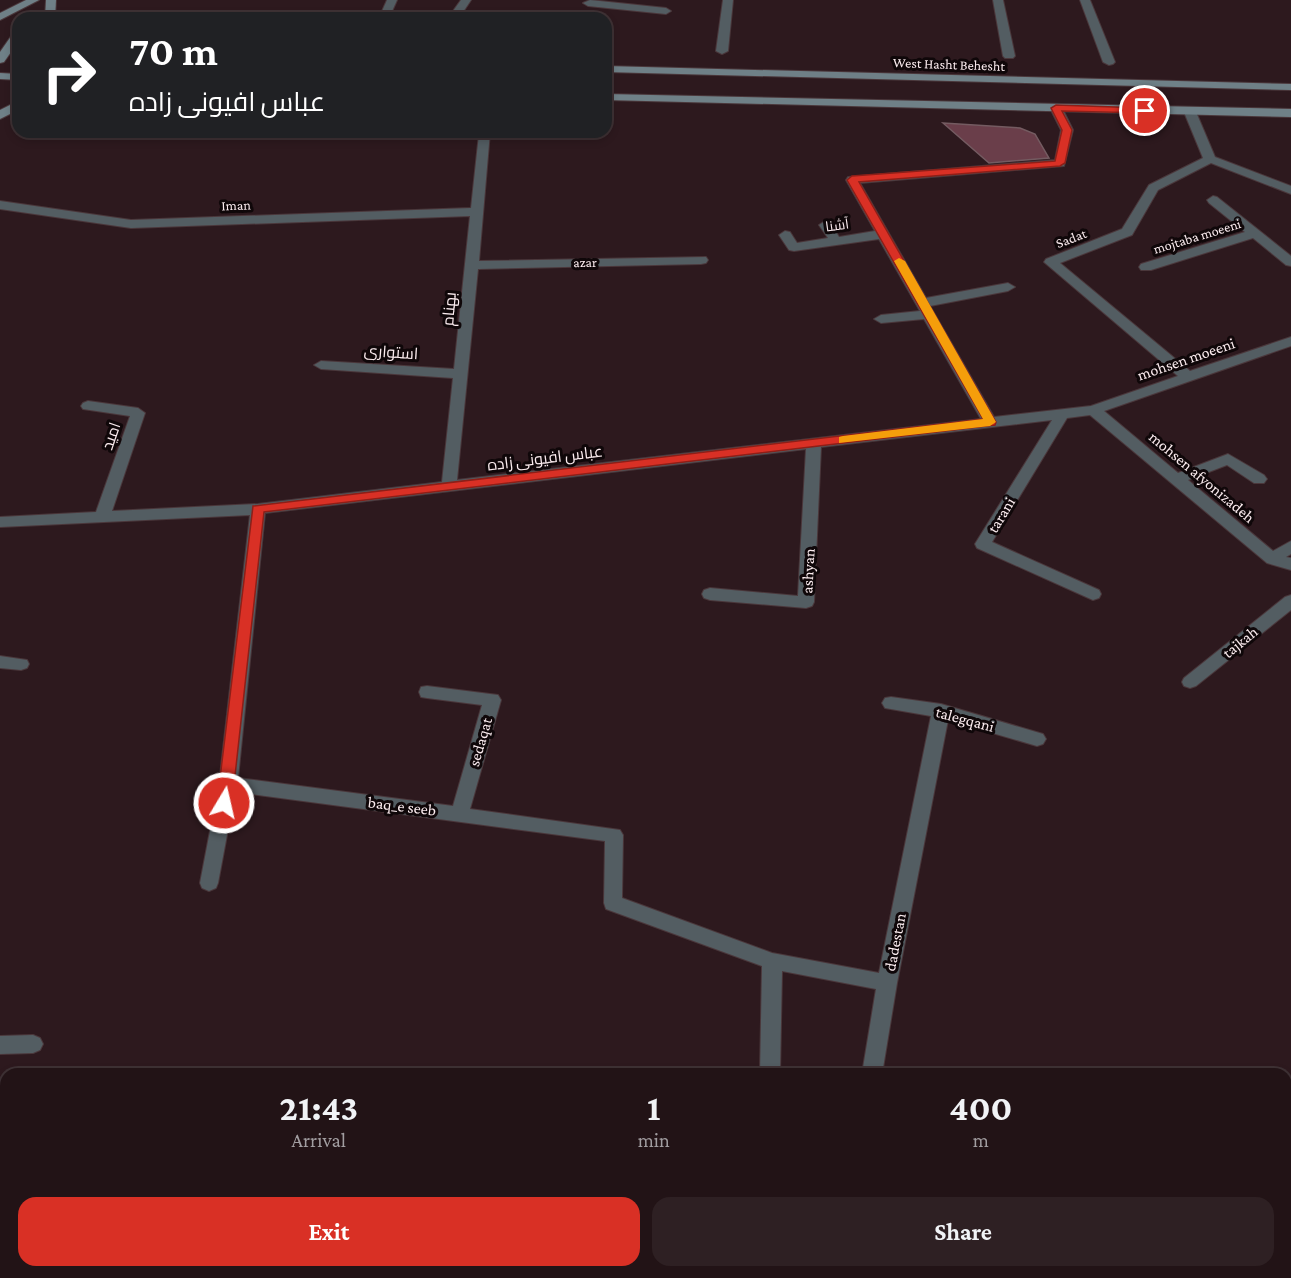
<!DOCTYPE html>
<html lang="en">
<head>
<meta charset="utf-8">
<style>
	:root { --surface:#221316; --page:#2e2023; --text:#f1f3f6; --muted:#a29ea1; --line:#3f3235; --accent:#d93025 }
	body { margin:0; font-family:"Crimson Pro",Cairo,serif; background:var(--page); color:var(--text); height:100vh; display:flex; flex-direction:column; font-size:22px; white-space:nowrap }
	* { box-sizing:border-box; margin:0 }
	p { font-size:20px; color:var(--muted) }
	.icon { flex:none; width:33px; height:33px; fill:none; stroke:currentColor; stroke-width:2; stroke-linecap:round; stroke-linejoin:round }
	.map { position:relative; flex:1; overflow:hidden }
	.sheet { position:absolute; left:0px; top:1068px; width:1292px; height:210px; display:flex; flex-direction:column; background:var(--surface); border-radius:18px 18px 0 0; box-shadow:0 3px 9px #0003,0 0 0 2px var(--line) }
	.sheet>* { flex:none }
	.hud { position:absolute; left:12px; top:12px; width:600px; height:126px; border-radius:18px; box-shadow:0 3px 9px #0003,0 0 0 2px var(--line); background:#202124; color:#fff; overflow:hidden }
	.pin { position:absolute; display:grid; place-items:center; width:51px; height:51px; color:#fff; margin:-26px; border:3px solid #fff; border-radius:50%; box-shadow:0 2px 6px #0007 }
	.me { position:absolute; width:66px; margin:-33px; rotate:9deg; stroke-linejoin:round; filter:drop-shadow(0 0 4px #0008) }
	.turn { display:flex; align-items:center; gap:21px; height:126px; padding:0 18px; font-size:27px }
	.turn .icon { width:78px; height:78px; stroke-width:2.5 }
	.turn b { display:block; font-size:42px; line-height:51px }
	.eta { display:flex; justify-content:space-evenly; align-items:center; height:102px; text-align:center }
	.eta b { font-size:36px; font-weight:700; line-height:42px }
	.button { display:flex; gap:12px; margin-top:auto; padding:12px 18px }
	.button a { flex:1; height:69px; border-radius:18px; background:var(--accent); color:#fff; font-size:24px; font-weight:700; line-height:69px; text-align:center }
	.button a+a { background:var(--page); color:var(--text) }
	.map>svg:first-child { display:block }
	.building { fill:#6a3e4a; stroke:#745b61; stroke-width:1.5 }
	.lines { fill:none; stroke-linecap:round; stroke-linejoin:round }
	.minor-casing { stroke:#4a373b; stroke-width:2 }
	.secondary-casing { stroke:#4a373b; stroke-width:2 }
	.minor { fill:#535d62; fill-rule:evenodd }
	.secondary { fill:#6f8087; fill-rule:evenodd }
	.route { fill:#d93025; stroke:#8d1f18; stroke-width:1.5 }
	.slow { fill:#f59e0b }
	.labels { text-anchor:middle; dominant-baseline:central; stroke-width:6; stroke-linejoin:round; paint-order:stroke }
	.far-street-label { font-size:14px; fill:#fbecef; stroke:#0f0709 }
	.street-label { font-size:16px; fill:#fbecef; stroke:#0f0709 }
</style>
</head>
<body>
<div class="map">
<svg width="1291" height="1278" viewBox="0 0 1291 1278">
	<rect width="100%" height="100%" fill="#2d191e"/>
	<polygon class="building" points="943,123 1020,128 1035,134 1049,158 989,163"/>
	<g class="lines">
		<defs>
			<g id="minor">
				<polygon points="387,0 397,0 389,18 379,18"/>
				<polygon points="461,0 471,0 459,18 448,18"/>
				<polygon points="590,0 666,8 671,11 666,14 588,6 583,3"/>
				<polygon points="723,0 733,0 728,51 722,54 716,51"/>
				<polygon points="993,0 1003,0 1015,56 1013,58 1005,58 1003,56"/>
				<polygon points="1080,0 1090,0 1115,62 1113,64 1109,65 1103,62"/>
				<polygon points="1056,104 1062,108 1073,130 1064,166 860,183 926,298 1008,283 1015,287 1008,291 930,306 994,417 1091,406 1178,376 1044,262 1046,259 1122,229 1149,185 1203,158 1184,112 1186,110 1194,110 1196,112 1215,157 1291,186 1291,194 1211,163 1158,190 1132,235 1060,263 1190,371 1291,337 1291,346 1104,411 1178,473 1228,454 1264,475 1267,479 1264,483 1254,483 1227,465 1188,480 1273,551 1291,541 1291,554 1286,557 1291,558 1291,570 1267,563 1090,415 1067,418 992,542 1099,590 1101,594 1099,598 1093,600 977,548 975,544 1052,420 821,447 814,602 812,606 806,608 710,600 704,598 702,594 704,590 710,588 798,596 806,449 265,513 238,778 453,806 482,705 427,698 421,697 419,692 421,687 427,686 498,695 501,700 470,809 620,830 623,835 622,898 772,953 879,973 931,716 885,708 882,703 885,698 891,697 941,704 1043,734 1046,739 1043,744 1037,746 948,720 897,983 882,1074 862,1074 876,989 782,971 780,1074 760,1074 762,966 606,909 604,903 605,841 235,792 218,883 216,888 209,891 202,888 200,883 219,784 250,515 0,527 0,517 96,512 130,416 83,409 81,406 83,403 88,401 138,408 145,413 112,511 258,504 442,482 453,378 321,369 314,365 321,361 454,369 470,216 131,228 0,209 0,201 131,220 471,208 479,134 490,132 479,261 706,257 708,260 706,263 701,264 478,269 457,480 981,419 924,319 881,323 874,319 881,315 920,311 879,239 794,251 789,250 779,235 785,231 790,232 797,243 828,238 819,225 825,221 830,222 839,237 875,231 846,180 848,177 1055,160 1061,130 1050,108"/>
				<polygon points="108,132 120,132 116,138 112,139 106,135"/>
				<polygon points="336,132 348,132 345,137 337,137"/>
				<polygon points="1213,196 1217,197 1291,256 1291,266 1286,265 1253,238 1151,270 1141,270 1139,267 1141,264 1245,232 1209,203 1207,200"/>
				<polygon points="1291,595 1291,610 1196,686 1190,688 1184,686 1182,682 1184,678 1285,597"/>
				<polygon points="0,656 27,660 29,664 27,668 21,670 0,668"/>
				<polygon points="33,1035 40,1038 43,1044 40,1050 33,1053 0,1054 0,1036"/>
				<polygon points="723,1272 745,1272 744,1278 722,1278"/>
			</g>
			<g id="secondary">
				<polygon points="26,0 39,0 0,20 0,13"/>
				<polygon points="46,0 56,0 55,18 45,18"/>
				<polygon points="18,31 18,42 4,62 0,63 0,52 14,32"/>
				<polygon points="606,66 1291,84 1291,90 606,72"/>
				<polygon points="0,73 18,74 18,80 0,79"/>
				<polygon points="606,94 1291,109 1291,117 606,100"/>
				<polygon points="18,101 18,110 0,119 0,110"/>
			</g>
		</defs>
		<use href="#minor" class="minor-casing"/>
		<use href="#secondary" class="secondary-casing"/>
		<use href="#minor" class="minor"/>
		<use href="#secondary" class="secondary"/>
	</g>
	<polygon class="route" points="1056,105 1145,108 1150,111 1145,113 1062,111 1072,130 1065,163 1060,166 859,182 996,422 995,425 264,512 232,803 229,808 219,808 217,803 253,506 983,419 847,180 852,176 1055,161 1062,130 1051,108"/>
	<polygon class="slow" points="899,258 905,261 996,422 990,426 839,443 839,437 843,436 983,419 894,261"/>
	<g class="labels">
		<g class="far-street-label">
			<text transform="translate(949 64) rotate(2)">West Hasht Behesht</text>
			<text transform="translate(236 205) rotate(-2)">Iman</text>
			<text transform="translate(837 225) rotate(-8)">آشنا</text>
			<text transform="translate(1197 236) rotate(-17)">mojtaba moeeni</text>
			<text transform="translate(1071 238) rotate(-21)">Sadat</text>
			<text transform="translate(585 262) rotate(-1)">azar</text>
		</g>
		<g class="street-label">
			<text transform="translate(449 309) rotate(-85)">بهنام</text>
			<text transform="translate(391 352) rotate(4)">استواری</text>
			<text transform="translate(1186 359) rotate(-19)">mohsen moeeni</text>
			<text transform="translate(111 436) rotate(-71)">امید</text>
			<text transform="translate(545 458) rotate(-7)">عباس افیونی زاده</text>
			<text transform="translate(1202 477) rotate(40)">mohsen afyonizadeh</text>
			<text transform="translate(1001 515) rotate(-59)">tarani</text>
			<text transform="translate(808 571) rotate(-87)">ashyan</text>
			<text transform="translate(1240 642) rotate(-39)">tajkah</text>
			<text transform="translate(965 719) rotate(15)">talegqani</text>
			<text transform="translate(480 742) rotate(-74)">sedaqat</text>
			<text transform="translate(402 806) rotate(7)">baq_e seeb</text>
			<text transform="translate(895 942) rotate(-79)">dadestan</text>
		</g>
	</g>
</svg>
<div class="pin" style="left:1145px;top:111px;background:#d93025"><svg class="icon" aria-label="arrive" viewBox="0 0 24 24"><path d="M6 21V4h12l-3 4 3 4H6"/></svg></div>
<svg class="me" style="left:224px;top:803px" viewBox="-20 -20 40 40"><circle r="17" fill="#d93025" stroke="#fff" stroke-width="3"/><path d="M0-11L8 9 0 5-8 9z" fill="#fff"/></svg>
<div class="hud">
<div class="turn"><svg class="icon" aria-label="right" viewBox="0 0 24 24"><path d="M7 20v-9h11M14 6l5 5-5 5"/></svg><div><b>70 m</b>عباس افیونی زاده</div></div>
</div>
<section class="sheet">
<div class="eta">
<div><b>21:43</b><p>Arrival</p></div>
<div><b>1</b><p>min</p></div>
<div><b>400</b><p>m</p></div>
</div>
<div class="button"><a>Exit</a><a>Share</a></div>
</section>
</div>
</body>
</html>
